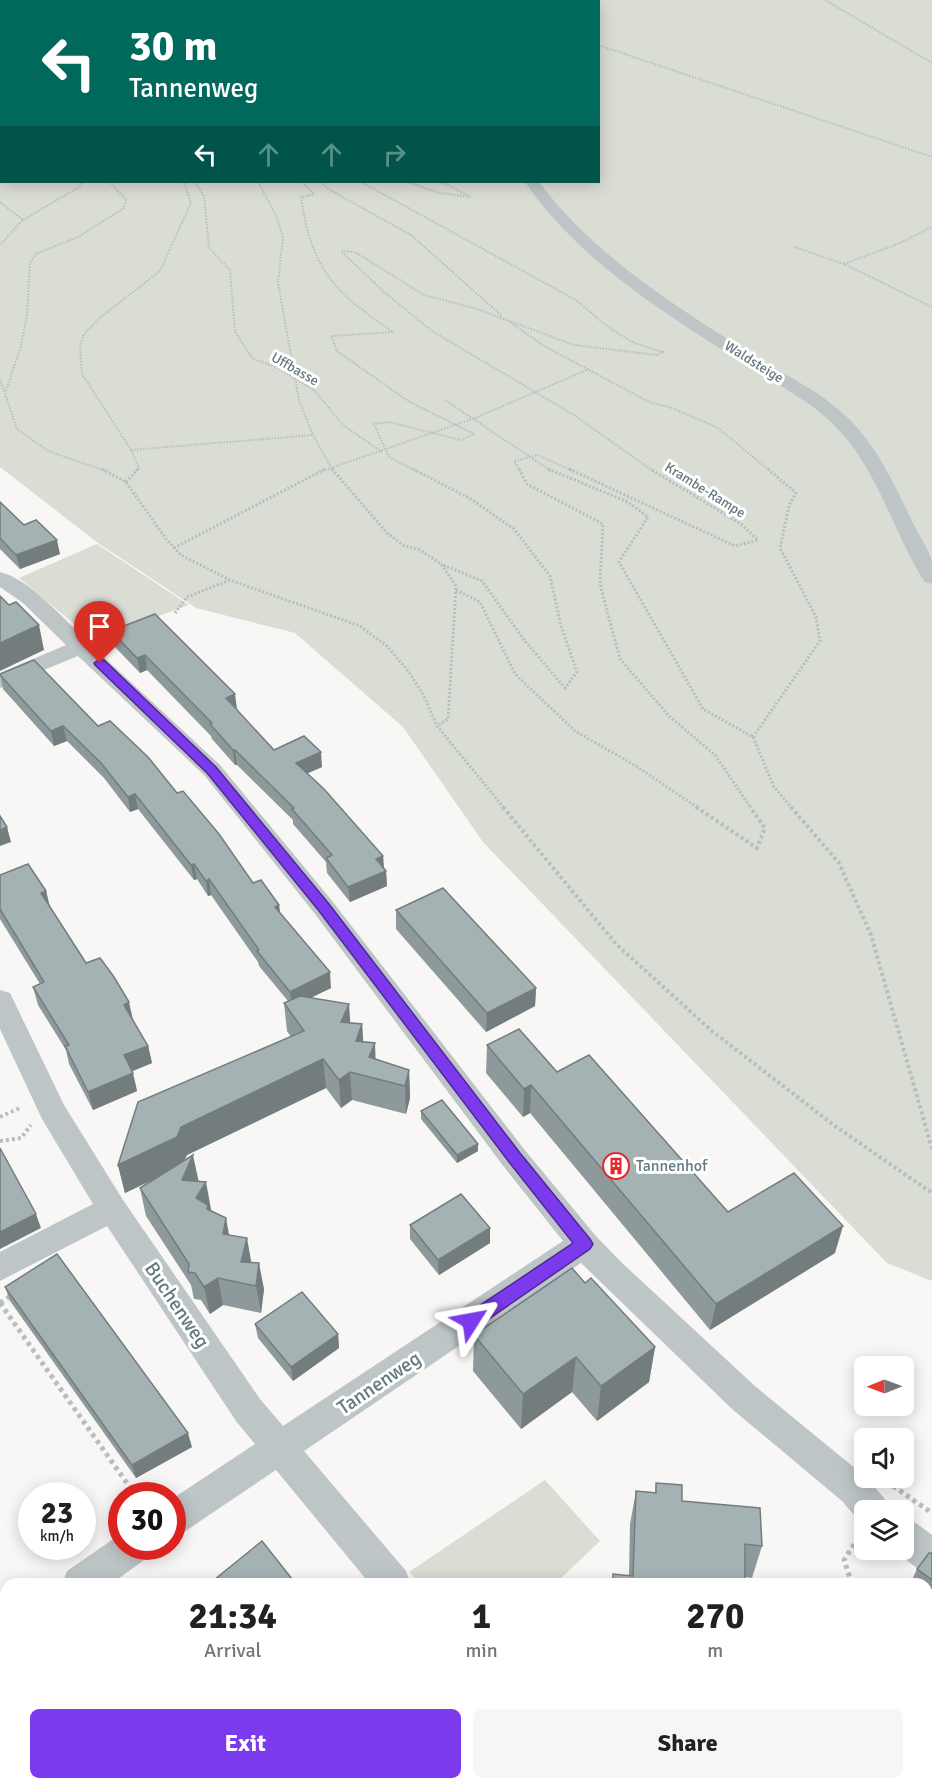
<!DOCTYPE html>
<html lang="en">
<head>
<meta charset="utf-8">
<style>
	:root { --surface:#fff; --page:#f6f6f6; --text:#202124; --muted:#757577; --accent:#7c3aed }
	body { margin:0; font-family:Signika,sans-serif; background:var(--page); color:var(--text); height:100vh; display:flex; flex-direction:column; font-size:22px; white-space:nowrap }
	* { box-sizing:border-box; margin:0 }
	p { font-size:20px; color:var(--muted) }
	.icon { flex:none; width:33px; height:33px; fill:none; stroke:currentColor; stroke-width:2; stroke-linecap:round; stroke-linejoin:round }
	.map { position:relative; flex:1; overflow:hidden }
	.drawer { position:absolute; left:0px; top:1578px; width:933px; height:212px; display:flex; flex-direction:column; background:var(--surface); border-radius:18px 18px 0 0; box-shadow:0 3px 15px #0003 }
	.drawer>* { flex:none }
	.banner { position:absolute; left:0px; top:0px; width:600px; height:183px; box-shadow:0 3px 15px #0003; background:#00695c; color:#fff; overflow:hidden }
	.needle { width:39px; rotate:269deg }
	.buttons { position:absolute; left:854px; top:1356px; display:grid; gap:12px }
	.buttons a { display:grid; place-items:center; width:60px; height:60px; border-radius:9px; background:var(--surface); box-shadow:0 3px 15px #0003; font-size:30px }
	.speed { position:absolute; left:18px; top:1482px; display:flex; gap:12px; font-size:30px; font-weight:700; text-align:center }
	.speed>* { display:grid; place-content:center; width:78px; height:78px; border-radius:50%; background:var(--surface); box-shadow:0 3px 15px #0003; line-height:1 }
	.speed small { font-size:15px; font-weight:400 }
	.speed .limit { border:9px solid #d22; background:#fff; color:#111 }
	.pin { position:absolute; display:grid; place-items:center; width:51px; height:51px; color:#fff; margin:-62px -26px; border-radius:50% 50% 50% 0; rotate:-45deg; box-shadow:0 0 6px #0007 }
	.pin .icon { rotate:45deg }
	.me { position:absolute; width:66px; margin:-33px; rotate:56deg; stroke-linejoin:round; filter:drop-shadow(0 0 4px #0008) }
	.turn { display:flex; align-items:center; gap:21px; height:126px; padding:0 30px; font-size:27px }
	.turn .icon { width:78px; height:78px; stroke-width:2.5 }
	.turn b { display:block; font-size:42px; line-height:51px }
	.lanes { display:flex; align-items:center; height:57px; padding:0 30px; background:#0003; justify-content:center; gap:30px; direction:ltr }
	.lanes .off { opacity:.35 }
	.eta { display:flex; justify-content:space-evenly; align-items:center; height:102px; text-align:center }
	.eta b { font-size:36px; font-weight:700; line-height:42px }
	.primary-button { display:flex; gap:12px; margin-top:auto; padding:12px 30px }
	.primary-button a { flex:1; height:69px; border-radius:9px; background:var(--accent); color:#fff; font-size:24px; font-weight:700; line-height:69px; text-align:center }
	.primary-button a+a { background:var(--page); color:var(--text) }
	.map>svg:first-child { display:block }
	.green { fill:#d9ddd4; fill-rule:evenodd }
	.lines { fill:none; stroke-linecap:round; stroke-linejoin:round }
	.path-far3 { stroke:#b8bebf; stroke-width:2; stroke-dasharray:1.5 1.5; stroke-linecap:butt }
	.path-far2 { stroke:#b8bebf; stroke-width:3; stroke-dasharray:2 2; stroke-linecap:butt }
	.path-far1 { stroke:#b8bebf; stroke-width:4; stroke-dasharray:3 3; stroke-linecap:butt }
	.path { stroke:#b8bebf; stroke-width:5; stroke-dasharray:4 4; stroke-linecap:butt }
	.minor { fill:#bec5c7; fill-rule:evenodd }
	.wall { fill:#8e999b }
	.shaded-wall { fill:#747d7e }
	.building { fill:#a5b2b4; stroke:#747d7e; stroke-width:1.5 }
	.route { fill:#7c3aed; stroke:#51269a; stroke-width:1.5 }
	.labels { text-anchor:middle; dominant-baseline:central; stroke-width:6; stroke-linejoin:round; paint-order:stroke }
	.far-street-label { font-size:14px; fill:#627a80; stroke:#fff }
	.poi-label { font-size:16px; fill:#627a80; stroke:#fff; text-anchor:start }
	.near-street-label { font-size:20px; fill:#627a80; stroke:#fff }
</style>
</head>
<body>
<div class="map">
<svg width="932" height="1789" viewBox="0 0 932 1789">
	<rect width="100%" height="100%" fill="#f8f7f5"/>
	<g class="green">
		<path d="M 0,0 L 932,0 L 932,1281 L 887,1263 L 483,842 L 403,727 L 295,633 L 196,608 L 98,543 L 0,467 ZM 2,2 L 598,2 L 598,182 L 2,182 Z"/>
		<polygon points="97,544 189,605 102,637 90,637 19,578"/>
		<polygon points="545,1480 600,1541 558,1581 559,1584 420,1584 409,1572"/>
	</g>
	<g class="lines">
		<g class="path-far3">
			<polyline points="250,0 252,2"/>
			<polyline points="423,0 425,2"/>
			<polyline points="463,0 467,2"/>
			<polyline points="825,0 932,63"/>
			<polyline points="598,45 932,157"/>
			<polyline points="195,182 204,196 209,248 230,270 235,332 253,359 276,367 315,391 343,425 382,452"/>
			<polyline points="258,182 276,215 283,237 278,283 299,400 313,435 333,471"/>
			<path d="M 302,182 L 314,194 L 301,197 C 311,269 334,292 393,332 L 331,336 L 337,351 L 408,401 L 474,434 L 461,440 L 389,422 L 374,424 L 389,457 L 416,471"/>
			<polyline points="320,182 330,190 411,235 502,316"/>
			<polyline points="361,182 576,300 608,327 634,343 663,352 657,355 574,345 477,309 424,295 355,252 341,251 384,292 432,331 574,415 653,471"/>
			<polyline points="408,182 439,193 471,197 442,182"/>
			<polyline points="0,202 23,220 0,245"/>
			<polyline points="23,220 79,187 83,182"/>
			<polyline points="794,247 844,264 932,307"/>
			<polyline points="844,264 900,243 932,227"/>
			<polyline points="510,322 544,346 649,402 672,408 718,428 770,471"/>
			<polyline points="0,379 17,429 48,451 106,471"/>
			<polyline points="6,391 21,346 27,314 30,263 36,254 78,237 124,208 126,200 110,182"/>
			<polyline points="445,400 551,471"/>
			<polyline points="131,450 313,435"/>
			<polyline points="136,471 139,468 131,450 82,374 80,347 84,334 102,316 160,271 191,203 184,182"/>
			<polyline points="322,471 475,418 589,369"/>
			<polyline points="520,471 514,461 538,455 573,471"/>
		</g>
		<g class="path-far2">
			<polyline points="102,469 126,482 166,539 181,555 230,580 360,626 387,646 409,672 424,696 437,726 504,808"/>
			<polyline points="332,469 387,533 403,545 420,550 441,564 456,586 448,719 437,726"/>
			<polyline points="413,469 469,498 514,529 550,576 561,626 577,672 565,688 525,641 482,581 441,564"/>
			<polyline points="519,469 527,484 603,524 600,584 620,659 669,716 715,755 751,808"/>
			<polyline points="548,469 628,502 648,517 619,562 703,709 753,737 774,787 792,808"/>
			<polyline points="569,469 735,546 758,540 741,524 650,469"/>
			<polyline points="126,482 138,469"/>
			<polyline points="174,548 325,469"/>
			<polyline points="456,590 480,602 515,674 575,731 636,766 698,808"/>
			<polyline points="175,613 187,597 230,580"/>
			<polyline points="753,737 820,641 816,617 780,548 789,506 796,493 768,469"/>
		</g>
		<g class="path-far1">
			<polyline points="503,807 616,944 712,1031 835,1126 932,1193"/>
			<polyline points="696,807 757,848 765,828 750,807"/>
			<polyline points="791,807 839,863 871,935 932,1149"/>
			<polyline points="0,1117 22,1107"/>
			<polyline points="0,1141 21,1138 31,1125"/>
		</g>
		<g class="path">
			<polyline points="0,1303 136,1496"/>
			<polyline points="0,1303 12,1295"/>
			<polyline points="893,1486 932,1513"/>
			<polyline points="852,1584 844,1560 860,1535"/>
			<polyline points="835,1784 835,1789"/>
			<polyline points="212,1789 220,1784"/>
		</g>
		<g class="minor">
			<rect x="507" y="0" width="12" height="2"/>
			<path d="M 525,182 L 539,182 C 597,259 680,309 761,360 C 790,378 822,393 847,417 C 876,445 893,481 910,517 C 916,531 928,547 932,561 C 932,568 932,577 932,584 L 925,582 L 922,578 C 892,528 876,466 834,425 C 809,400 777,385 748,366 C 666,314 581,263 525,182 Z"/>
			<path d="M 0,572 C 30,579 64,620 87,640 L 91,641 L 93,647 L 220,765 L 333,902 L 524,1149 L 595,1235 L 621,1262 L 756,1387 L 867,1478 L 884,1498 L 889,1510 L 864,1510 L 864,1524 L 860,1522 L 842,1501 L 732,1409 L 581,1263 L 304,1451 L 406,1571 L 411,1584 L 370,1584 L 276,1470 L 184,1532 L 172,1537 L 172,1499 L 255,1444 L 236,1421 L 107,1226 L 0,1281 L 0,1252 L 93,1204 L 42,1119 L 0,1029 L 0,990 L 10,993 L 64,1105 L 123,1200 L 260,1399 L 283,1426 L 563,1241 L 504,1167 L 315,914 L 204,775 L 78,656 L 0,688 L 0,673 L 66,645 L 23,603 L 0,587 Z"/>
			<polygon points="903,1518 916,1523 932,1535 932,1572 917,1568 893,1550 903,1550"/>
			<polygon points="122,1533 122,1546 152,1546 147,1558 111,1584 62,1584 67,1571"/>
			<polygon points="6,1616 6,1655 0,1658 0,1619"/>
			<polygon points="569,1784 612,1784 615,1789 571,1789"/>
		</g>
	</g>
	<g class="wall">
		<polygon points="0,502 24,525 60,554 20,569 0,549"/>
		<polygon points="111,631 236,709 274,750 322,767 307,773 383,856 384,868 386,871 387,886 350,902 327,873 326,862 293,824 293,820 237,765 235,765 212,739 211,736 147,670 140,673 114,646"/>
		<polygon points="0,674 98,726 177,793 253,883 279,905 280,913 331,988 310,998 351,1023 362,1024 363,1042 376,1059 409,1070 410,1098 406,1114 352,1100 341,1108 326,1088 187,1155 184,1160 198,1181 211,1209 210,1211 251,1262 264,1289 261,1313 223,1305 210,1314 201,1300 194,1299 191,1285 146,1216 140,1188 157,1178 125,1193 118,1165 291,1037 287,1031 284,1003 288,1001 259,966 258,962 211,895 208,896 197,879 194,880 138,809 130,812 104,778 67,741 54,746 3,689"/>
		<polygon points="0,875 46,891 50,907 86,963 133,1020 148,1046 152,1063 132,1071 137,1091 93,1110 69,1064 66,1050 38,1005 33,987 40,984 0,919"/>
		<polygon points="396,910 536,988 535,1006 486,1032 396,929"/>
		<polygon points="487,1045 557,1072 728,1212 835,1253 710,1330 530,1113 523,1117 486,1073"/>
		<polygon points="421,1111 478,1151 457,1163 421,1119"/>
		<polygon points="410,1225 490,1243 439,1275 410,1239"/>
		<polygon points="585,1283 655,1347 649,1382 597,1421 572,1392 521,1429 473,1371 474,1335"/>
		<polygon points="5,1287 192,1447 136,1478 10,1301"/>
		<polygon points="255,1324 338,1334 339,1348 293,1381 258,1338"/>
		<polygon points="656,1483 682,1501 762,1546 752,1578 745,1577 745,1584 612,1584 613,1574 629,1576 630,1524 636,1491 655,1492"/>
		<polygon points="932,1553 932,1604 927,1601 927,1584 910,1584 917,1569"/>
		<polygon points="318,1784 438,1784 442,1789 322,1789"/>
		<polygon points="862,1784 927,1784 932,1789 862,1789"/>
	</g>
	<g class="shaded-wall">
		<polygon points="57,540 60,554 20,569 16,555"/>
		<polygon points="39,625 44,650 0,671 0,643"/>
		<polygon points="145,655 147,670 140,673 137,658"/>
		<polygon points="235,694 237,709 226,698"/>
		<polygon points="63,726 67,741 54,746 51,731"/>
		<polygon points="233,750 235,750 237,765 235,765"/>
		<polygon points="321,752 322,767 297,778 296,763"/>
		<polygon points="135,794 138,809 130,812 128,797"/>
		<polygon points="7,827 11,842 0,846 0,830"/>
		<polygon points="383,856 384,871 376,859"/>
		<polygon points="194,864 197,879 194,880 191,865"/>
		<polygon points="386,871 387,886 350,902 348,887"/>
		<polygon points="209,879 211,895 208,896 206,881"/>
		<polygon points="46,891 50,908 41,893"/>
		<polygon points="279,905 281,920 275,907"/>
		<polygon points="330,972 331,988 292,1007 290,992"/>
		<polygon points="536,988 535,1006 486,1032 487,1013"/>
		<polygon points="129,1002 133,1020 124,1005"/>
		<polygon points="349,1004 351,1032 341,1022"/>
		<polygon points="362,1024 364,1053 356,1041"/>
		<polygon points="375,1043 376,1071 369,1057"/>
		<polygon points="148,1046 152,1063 128,1073 124,1055"/>
		<polygon points="323,1059 326,1088 187,1155 182,1165 125,1193 118,1165 181,1127"/>
		<polygon points="409,1070 410,1098 406,1114 405,1086"/>
		<polygon points="350,1072 352,1100 341,1108 339,1080"/>
		<polygon points="133,1073 137,1091 93,1110 88,1092"/>
		<polygon points="531,1085 530,1113 523,1117 524,1089"/>
		<polygon points="478,1144 478,1151 457,1163 457,1155"/>
		<polygon points="193,1155 199,1183 182,1180"/>
		<polygon points="206,1182 211,1209 209,1213 196,1198"/>
		<polygon points="36,1214 41,1228 0,1249 0,1232"/>
		<polygon points="226,1218 231,1245 223,1234"/>
		<polygon points="843,1226 835,1253 710,1330 716,1304"/>
		<polygon points="490,1228 490,1243 439,1275 438,1260"/>
		<polygon points="247,1238 252,1266 241,1262"/>
		<polygon points="259,1263 264,1289 261,1313 256,1286"/>
		<polygon points="218,1278 223,1305 210,1314 204,1287"/>
		<polygon points="338,1334 339,1348 293,1381 291,1367"/>
		<polygon points="655,1347 649,1382 597,1421 601,1386"/>
		<polygon points="576,1357 572,1392 521,1429 523,1394"/>
		<polygon points="188,1433 192,1447 136,1478 132,1465"/>
		<polygon points="66,1784 91,1784 85,1789 60,1789"/>
	</g>
	<g class="building">
		<polygon points="0,502 24,525 36,520 57,540 16,555 0,538"/>
		<polygon points="0,596 9,605 16,602 39,625 0,643"/>
		<polygon points="155,614 235,694 226,698 274,750 304,736 321,752 296,763 324,789 383,856 376,859 386,871 348,887 326,858 332,855 292,809 294,808 235,750 233,750 210,724 212,723 145,655 137,658 111,631"/>
		<polygon points="34,660 98,726 110,721 148,757 177,793 183,791 219,834 253,883 261,880 279,905 275,907 330,972 290,992 257,951 259,950 209,879 206,881 194,864 191,865 135,794 128,797 101,763 63,726 51,731 0,675 0,674"/>
		<polygon points="0,816 7,827 0,830"/>
		<polygon points="28,864 46,891 41,893 86,963 100,958 114,977 129,1002 124,1005 148,1046 124,1055 133,1073 88,1092 65,1046 69,1045 33,987 44,982 0,909 0,875"/>
		<polygon points="443,888 536,988 487,1013 396,910"/>
		<polygon points="300,996 349,1004 341,1022 362,1024 356,1041 375,1043 369,1057 409,1070 405,1086 350,1072 339,1080 323,1059 181,1127 177,1137 118,1165 138,1102 304,1031 284,1003"/>
		<polygon points="519,1029 557,1072 589,1055 728,1212 794,1173 843,1226 716,1304 531,1085 524,1089 487,1045"/>
		<polygon points="442,1100 478,1144 457,1155 421,1111"/>
		<polygon points="0,1148 36,1214 0,1232"/>
		<polygon points="193,1155 182,1180 206,1182 196,1198 208,1205 207,1209 226,1218 223,1234 247,1238 241,1262 259,1263 256,1286 218,1278 204,1287 195,1273 188,1272 189,1264 140,1188"/>
		<polygon points="461,1194 490,1228 438,1260 410,1225"/>
		<polygon points="57,1254 188,1433 132,1465 5,1287"/>
		<polygon points="572,1268 585,1283 591,1278 655,1347 601,1386 576,1357 523,1394 474,1335"/>
		<polygon points="302,1292 338,1334 291,1367 255,1324"/>
		<polygon points="656,1483 682,1485 682,1501 760,1508 762,1546 745,1544 745,1584 613,1584 613,1574 633,1576 636,1491 656,1493"/>
		<polygon points="262,1541 296,1584 209,1584"/>
		<polygon points="929,1553 932,1553 932,1580 917,1569"/>
		<polygon points="927,1722 932,1723 932,1789 913,1789 913,1784 927,1784"/>
		<polygon points="6,1748 6,1784 66,1784 60,1789 0,1789 0,1753"/>
		<polygon points="324,1784 438,1784 442,1789 327,1789"/>
		<polygon points="457,1784 459,1784 463,1789 449,1789"/>
	</g>
	<polygon class="route" points="100,659 104,660 216,767 329,904 520,1153 590,1239 593,1244 590,1249 477,1327 471,1329 464,1327 462,1321 464,1316 573,1243 509,1162 319,911 207,773 95,665 94,663"/>
	<defs>
		<symbol id="building-ring" viewBox="-11 -11 22 22"><circle r="9.5" fill="#fff" stroke="#e4282c" stroke-width="1.5"/><path d="M-4-6H4V6H1V3H-1V6H-4ZM-2.5-4.3h1.7v1.8h-1.7ZM.8-4.3h1.7v1.8H.8ZM-2.5-1h1.7V.8h-1.7ZM.8-1h1.7V.8H.8Z" fill="#e4282c"/></symbol>
	</defs>
	<g fill-rule="evenodd">
		<use href="#building-ring" x="601" y="1151" width="30" height="30"/>
	</g>
	<g class="labels">
		<g class="far-street-label">
			<text transform="translate(754 362) rotate(32)">Waldsteige</text>
			<text transform="translate(295 369) rotate(30)">Uffbasse</text>
			<text transform="translate(705 490) rotate(32)">Krambe-Rampe</text>
		</g>
		<g class="poi-label">
			<text x="636" y="1166">Tannenhof</text>
		</g>
		<g class="near-street-label">
			<text transform="translate(177 1305) rotate(56)">Buchenweg</text>
			<text transform="translate(379 1383) rotate(-34)">Tannenweg</text>
		</g>
	</g>
</svg>
<div class="buttons">
<a><svg class="needle" viewBox="-14 -14 28 28"><path d="M0-13l5 13h-10z" fill="#e53935"/><path d="M0 13l5-13h-10z" fill="#757577"/></svg></a>
<a><svg class="icon" aria-label="sound" viewBox="0 0 24 24"><path d="M4 9h4l5-4v14l-5-4H4zM17 9q2 3 0 6"/></svg></a>
<a><svg class="icon" aria-label="layers" viewBox="0 0 24 24"><path d="M12 4l9 5-9 5-9-5zM3 14l9 5 9-5"/></svg></a>
</div>
<div class="speed"><div>23<small>km/h</small></div><div class="limit">30</div></div>
<div class="pin" style="left:100px;top:663px;background:#d93025"><svg class="icon" aria-label="arrive" viewBox="0 0 24 24"><path d="M6 21V4h12l-3 4 3 4H6"/></svg></div>
<svg class="me" style="left:471px;top:1321px" viewBox="-20 -20 40 40"><path d="M0-17L14 15 0 8-14 15z" fill="#7c3aed" stroke="#fff" stroke-width="4"/></svg>
<div class="banner">
<div class="turn"><svg class="icon" aria-label="left" viewBox="0 0 24 24"><path d="M17 20v-9H6M10 6l-5 5 5 5"/></svg><div><b>30 m</b>Tannenweg</div></div>
<div class="lanes"><svg class="icon" aria-label="left" viewBox="0 0 24 24"><path d="M17 20v-9H6M10 6l-5 5 5 5"/></svg><svg class="icon off" aria-label="ahead" viewBox="0 0 24 24"><path d="M12 20V5M6 11l6-6 6 6"/></svg><svg class="icon off" aria-label="ahead" viewBox="0 0 24 24"><path d="M12 20V5M6 11l6-6 6 6"/></svg><svg class="icon off" aria-label="right" viewBox="0 0 24 24"><path d="M7 20v-9h11M14 6l5 5-5 5"/></svg></div>
</div>
<section class="drawer">
<div class="eta">
<div><b>21:34</b><p>Arrival</p></div>
<div><b>1</b><p>min</p></div>
<div><b>270</b><p>m</p></div>
</div>
<div class="primary-button"><a>Exit</a><a>Share</a></div>
</section>
</div>
</body>
</html>
